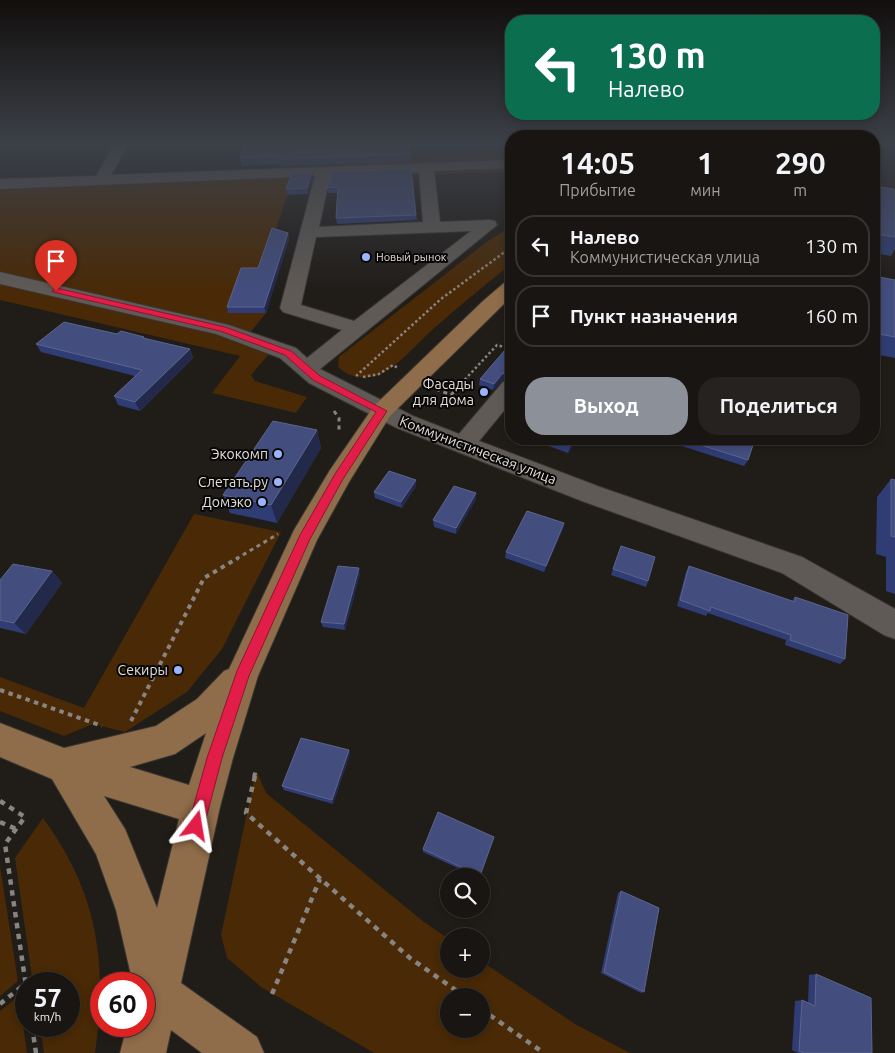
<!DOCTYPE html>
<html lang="ru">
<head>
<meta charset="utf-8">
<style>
	:root { --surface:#181512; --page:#252220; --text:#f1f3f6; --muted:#9f9f9f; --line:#363432; --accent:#8c9099 }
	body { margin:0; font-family:Ubuntu,sans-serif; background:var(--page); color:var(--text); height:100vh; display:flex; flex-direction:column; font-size:19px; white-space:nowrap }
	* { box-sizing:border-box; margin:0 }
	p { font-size:16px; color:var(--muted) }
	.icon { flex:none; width:28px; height:28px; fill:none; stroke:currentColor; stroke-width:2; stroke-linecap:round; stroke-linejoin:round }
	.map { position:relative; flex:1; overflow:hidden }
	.side { position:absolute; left:505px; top:130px; width:375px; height:315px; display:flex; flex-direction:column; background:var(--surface); border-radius:20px; box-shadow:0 2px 8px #0003,0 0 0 1px var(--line) }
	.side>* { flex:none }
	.hud { position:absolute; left:505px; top:15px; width:375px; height:105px; border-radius:20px; box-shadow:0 2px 8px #0003,0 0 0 1px var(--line); background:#0b6e4f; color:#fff; overflow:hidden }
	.tools { position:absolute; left:440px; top:868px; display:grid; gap:10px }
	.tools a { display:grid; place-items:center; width:50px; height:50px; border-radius:50%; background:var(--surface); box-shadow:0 2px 8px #0003,0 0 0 1px var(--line); font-size:25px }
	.speed { position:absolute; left:15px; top:972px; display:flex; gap:10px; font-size:25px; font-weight:700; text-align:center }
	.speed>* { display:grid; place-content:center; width:65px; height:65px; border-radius:50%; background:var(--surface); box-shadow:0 2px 8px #0003,0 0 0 1px var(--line); line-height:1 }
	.speed small { font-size:12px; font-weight:400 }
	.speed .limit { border:8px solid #d22; background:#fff; color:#111 }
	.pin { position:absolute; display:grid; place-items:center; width:42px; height:42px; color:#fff; margin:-51px -21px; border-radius:50% 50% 50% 0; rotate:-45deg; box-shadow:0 0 5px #0007 }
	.pin .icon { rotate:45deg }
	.me { position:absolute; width:55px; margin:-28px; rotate:14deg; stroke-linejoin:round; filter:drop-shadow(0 0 4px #0008) }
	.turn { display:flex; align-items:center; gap:18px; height:105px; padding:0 20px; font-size:22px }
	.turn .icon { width:65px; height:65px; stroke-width:2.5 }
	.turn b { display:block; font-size:35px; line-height:42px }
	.eta { display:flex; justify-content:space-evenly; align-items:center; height:85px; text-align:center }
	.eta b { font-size:30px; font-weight:600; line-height:35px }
	.action { display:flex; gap:10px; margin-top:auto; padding:10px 20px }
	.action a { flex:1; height:58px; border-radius:20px; background:var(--accent); color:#fff; font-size:20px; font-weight:600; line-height:58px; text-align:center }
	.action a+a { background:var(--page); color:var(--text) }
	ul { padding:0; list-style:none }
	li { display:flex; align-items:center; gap:15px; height:62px; margin:0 10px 8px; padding:0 10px; border:2px solid var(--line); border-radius:20px }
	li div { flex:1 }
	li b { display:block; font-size:19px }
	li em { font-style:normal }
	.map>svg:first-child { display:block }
	.green { fill:#492906; fill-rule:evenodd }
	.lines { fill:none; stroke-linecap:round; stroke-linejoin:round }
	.minor-casing { stroke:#393633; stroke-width:2 }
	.major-casing { stroke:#393633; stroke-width:2 }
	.path-far4 { stroke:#888481; stroke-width:2; stroke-dasharray:2 2; stroke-linecap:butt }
	.path-far3 { stroke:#888481; stroke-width:2.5; stroke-dasharray:2.5 2.5; stroke-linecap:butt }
	.path-far2 { stroke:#888481; stroke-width:3; stroke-dasharray:4 4; stroke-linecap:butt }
	.path-far1 { stroke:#888481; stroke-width:4; stroke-dasharray:4.5 4.5; stroke-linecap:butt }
	.path { stroke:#888481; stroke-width:4.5; stroke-dasharray:5.5 5.5; stroke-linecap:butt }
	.minor { fill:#5f5a56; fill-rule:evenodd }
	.major { fill:#8f6c4a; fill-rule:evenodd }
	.wall { fill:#303d74 }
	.shaded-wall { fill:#22294a }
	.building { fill:#434e7f; stroke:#5c658d }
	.route { fill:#e11d48; stroke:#92132f }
	.poi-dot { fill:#9cb4fd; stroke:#080706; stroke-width:2 }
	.labels { text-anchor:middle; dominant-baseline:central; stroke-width:4; stroke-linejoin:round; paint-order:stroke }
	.far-poi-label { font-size:11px; fill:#e1dedb; stroke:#080706; text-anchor:start }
	.poi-label { font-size:14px; fill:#e1dedb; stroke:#080706; text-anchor:end }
	.street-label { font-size:14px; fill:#e1dedb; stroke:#080706 }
</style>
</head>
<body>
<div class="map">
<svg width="895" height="1053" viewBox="0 0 895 1053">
	<rect width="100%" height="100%" fill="#201c18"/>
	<g class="green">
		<polygon points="511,155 511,161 316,169 316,164"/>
		<polygon points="511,166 511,172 293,179 260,274 229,313 266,313 250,333 0,272 0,187"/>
		<path d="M 511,227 L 511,264 C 484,286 457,308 431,331 C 417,344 403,360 388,370 C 373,381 351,380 338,367 L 339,357 L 358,342 L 488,241 Z"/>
		<polygon points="0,283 216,334 270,353 251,375 255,381 307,397 296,413 212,393 240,356 0,300"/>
		<polygon points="194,514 281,532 222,649 187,692 125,732 93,724 64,736 0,711 0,677 84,708"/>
		<path d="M 256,770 L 266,793 L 424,922 L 449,939 L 449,969 L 481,969 L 481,961 L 575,1024 L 630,1053 L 374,1053 L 261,987 L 227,958 L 221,935 ZM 449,996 L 481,996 L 481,1029 L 449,1029 Z"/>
		<path d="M 43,818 C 98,893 108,963 95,1053 L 44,1053 L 40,1026 L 69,1026 L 69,984 L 33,984 L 15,858 Z"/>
		<polygon points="0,866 18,981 0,996"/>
		<polygon points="19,996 27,1053 0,1053 0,1011"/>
	</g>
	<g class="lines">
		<defs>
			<path id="minor" d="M 114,145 L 128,145 L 111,175 L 511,160 L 511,168 L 434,171 L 440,222 L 489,220 L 495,221 L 497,225 L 320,369 L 413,416 L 459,434 L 503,382 L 511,380 L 511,402 L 479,441 L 600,487 L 802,557 L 895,609 L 895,639 L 884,635 L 782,573 L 582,501 L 397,428 L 309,383 L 280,358 L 216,334 L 0,284 L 0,272 L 229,325 L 296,348 L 307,358 L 342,330 L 283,312 L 280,308 L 315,176 L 0,189 L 0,179 L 96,176 ZM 419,172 L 423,222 L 319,227 L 330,176 ZM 471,231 L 354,321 L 301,305 L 316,237 Z"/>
			<path id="major" d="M 511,281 L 511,297 L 390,416 L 349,482 L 317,540 L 258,676 L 233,758 L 220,807 L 181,983 L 257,1037 L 264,1053 L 202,1053 L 171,1030 L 166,1053 L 120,1053 L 127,1026 L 144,1026 L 144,984 L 133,984 L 116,910 L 96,854 L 52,779 L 0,757 L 0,723 L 64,748 L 156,726 L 197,699 L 224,671 L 229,669 L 294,530 L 330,470 L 374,406 L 483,301 L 504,283 ZM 206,733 L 189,785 L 130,767 L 175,754 ZM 104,796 L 179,819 L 157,908 L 125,829 Z"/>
		</defs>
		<use href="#minor" class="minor-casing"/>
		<use href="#major" class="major-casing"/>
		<polyline class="path-far4" points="504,252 511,247"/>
		<g class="path-far3">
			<polyline points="356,376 441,299 506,251"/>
			<polyline points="363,377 379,374 393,365 398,368"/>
			<polyline points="458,387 497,345 510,349"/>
		</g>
		<g class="path-far2">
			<polyline points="436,389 451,395 459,386"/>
			<polyline points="334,411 339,418 339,433"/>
			<polyline points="236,559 278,534"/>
		</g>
		<g class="path-far1">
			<polyline points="0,690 102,726"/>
			<polyline points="131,721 204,578 238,558"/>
			<polyline points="254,777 256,770"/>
		</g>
		<g class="path">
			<polyline points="255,776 246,813 410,958 464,996"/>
			<polyline points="0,801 25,817 5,844 26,986"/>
			<polyline points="0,822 16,829"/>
			<polyline points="272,994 320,879"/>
			<polyline points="0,1004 26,983"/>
			<polyline points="481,1009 544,1053"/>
			<polyline points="32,1026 36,1053"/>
		</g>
		<use href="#minor" class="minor"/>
		<use href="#major" class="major"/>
	</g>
	<g class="wall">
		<polygon points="243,145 303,145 302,147 410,154 410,162 281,166 280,164 242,166 240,158"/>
		<polygon points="312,172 313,178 308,194 288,195 286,189"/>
		<polygon points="331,172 416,215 417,220 337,224 336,218 337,193 328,193 327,188"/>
		<polygon points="874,186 895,195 895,249 891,256 874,253"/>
		<polygon points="288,233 289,239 266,313 228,313 227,307 258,268"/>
		<polygon points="874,276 895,280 895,358 874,354"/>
		<polygon points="117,334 144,337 145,339 190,349 193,358 140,411 118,405 114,396 135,376 41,352 36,344"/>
		<polygon points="480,379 502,381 493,390 479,385"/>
		<polygon points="317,430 321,448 277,523 230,513 223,495"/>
		<polygon points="530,439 577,439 568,453"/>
		<polygon points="660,439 755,439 748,460 744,466"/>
		<polygon points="891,479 895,480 895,594 886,591 886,557 876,554 877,497"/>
		<polygon points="416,480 416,486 402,508 375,498 374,492"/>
		<polygon points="476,499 456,534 434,527 433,520"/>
		<polygon points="564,523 563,529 544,572 505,558 506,552"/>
		<polygon points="621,546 648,581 646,587 611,575"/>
		<polygon points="689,566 792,601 795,597 845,659 840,664 785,645 786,640 708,613 706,616 677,606 686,572"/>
		<polygon points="52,571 62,583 26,634 0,628 0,580"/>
		<polygon points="360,574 345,630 323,627 321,622"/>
		<polygon points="349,750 350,754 333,804 284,790 282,786"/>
		<polygon points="423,849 481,876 475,876 423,852"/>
		<polygon points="621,891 644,992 641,993 601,973 618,893"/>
		<polygon points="816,974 872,1053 798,1053 792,1050 795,1001 802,1000 808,1003 809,975"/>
	</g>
	<g class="shaded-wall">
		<polygon points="312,172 313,178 308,194 307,188"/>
		<polygon points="288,233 289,239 266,313 264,307"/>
		<polygon points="190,349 193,358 140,411 135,402"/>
		<polygon points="511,372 511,379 502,381 493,390 494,384 502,374"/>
		<polygon points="317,430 321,448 277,523 271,505"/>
		<polygon points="574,439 577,439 568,453 570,446"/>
		<polygon points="416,480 416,486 402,508 401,502"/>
		<polygon points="476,493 476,499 456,534 456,528"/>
		<polygon points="564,523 563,529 544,572 546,566"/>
		<polygon points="359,568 360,574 345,630 344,624"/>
		<polygon points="52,571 62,583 26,634 14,623"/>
		<polygon points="349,750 350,754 333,804 332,800"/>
	</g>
	<g class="building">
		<polygon points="243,145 301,145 300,148 370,145 409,145 410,154 279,159 280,156 240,158"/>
		<polygon points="411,169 416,215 336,218 338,187 327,188 331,172"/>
		<polygon points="312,172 307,188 286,189 292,173"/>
		<polygon points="874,186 894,189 895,195 895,237 874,234"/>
		<polygon points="272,228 288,233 264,307 227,307 241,268 258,268"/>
		<polygon points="874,276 895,280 895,337 874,333"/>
		<polygon points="64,322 117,334 121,331 144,337 143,338 190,349 135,402 114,396 142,370 36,344"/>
		<polygon points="511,343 511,372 502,374 494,384 480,379"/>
		<polygon points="273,421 317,430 271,505 223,495"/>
		<polygon points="549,439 574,439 570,446"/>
		<polygon points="682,439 755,439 748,460"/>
		<polygon points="389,471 416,480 401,502 374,492"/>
		<polygon points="891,479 895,480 895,537 891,536"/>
		<polygon points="454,486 476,493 456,528 433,520"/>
		<polygon points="527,511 564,523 546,566 506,552"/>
		<polygon points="621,546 655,557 648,581 613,569"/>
		<polygon points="13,564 52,571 14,623 0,620 0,580"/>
		<polygon points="338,566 359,568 344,624 321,622"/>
		<polygon points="689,566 795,602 795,597 848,615 845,659 790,640 791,635 711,607 710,611 680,600"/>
		<polygon points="301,738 349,750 332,800 282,786"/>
		<polygon points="438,812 494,837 480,876 423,849"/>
		<polygon points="621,891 659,908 644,992 604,972"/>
		<polygon points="816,974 871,998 872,1053 804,1053 799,1051 802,1000 815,1006"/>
	</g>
	<linearGradient id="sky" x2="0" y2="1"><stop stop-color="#120f0d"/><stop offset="0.49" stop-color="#3c4048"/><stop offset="1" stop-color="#3c4048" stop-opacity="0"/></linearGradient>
	<rect width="895" height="293" fill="url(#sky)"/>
	<polygon class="route" points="56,288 225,327 291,351 320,376 387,411 343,479 310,539 249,676 222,758 204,826 202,832 196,834 191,832 188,826 207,758 237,671 300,535 335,474 376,412 313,380 285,355 220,331 53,292 52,291"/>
	<g class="poi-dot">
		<circle cx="366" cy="257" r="5"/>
		<circle cx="484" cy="392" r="5"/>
		<circle cx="278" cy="454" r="5"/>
		<circle cx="278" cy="482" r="5"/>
		<circle cx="262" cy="502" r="5"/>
		<circle cx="178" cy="670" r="5"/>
	</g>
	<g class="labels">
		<g class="far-poi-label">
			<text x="376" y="257">Новый рынок</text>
		</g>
		<g class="poi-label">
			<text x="474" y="384">Фасады<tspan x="474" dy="16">для дома</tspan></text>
			<text x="268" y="454">Экокомп</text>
			<text x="268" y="482">Слетать.ру</text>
			<text x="252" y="502">Домэко</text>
			<text x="168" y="670">Секиры</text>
		</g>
		<g class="street-label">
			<text transform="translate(478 450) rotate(21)">Коммунистическая улица</text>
		</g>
	</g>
</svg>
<div class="tools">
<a><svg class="icon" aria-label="search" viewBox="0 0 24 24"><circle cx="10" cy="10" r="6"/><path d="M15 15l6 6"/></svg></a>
<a>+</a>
<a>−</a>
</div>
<div class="speed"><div>57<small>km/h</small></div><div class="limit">60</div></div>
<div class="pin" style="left:56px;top:291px;background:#d93025"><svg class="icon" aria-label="arrive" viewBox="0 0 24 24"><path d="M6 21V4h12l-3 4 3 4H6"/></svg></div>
<svg class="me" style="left:196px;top:826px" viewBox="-20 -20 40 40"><path d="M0-17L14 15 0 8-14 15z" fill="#e11d48" stroke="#fff" stroke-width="4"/></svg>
<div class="hud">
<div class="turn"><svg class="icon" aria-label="left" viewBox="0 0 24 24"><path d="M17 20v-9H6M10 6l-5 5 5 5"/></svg><div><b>130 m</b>Налево</div></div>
</div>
<section class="side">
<div class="eta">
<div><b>14:05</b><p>Прибытие</p></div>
<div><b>1</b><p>мин</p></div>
<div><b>290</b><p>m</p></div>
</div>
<ul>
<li><svg class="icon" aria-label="left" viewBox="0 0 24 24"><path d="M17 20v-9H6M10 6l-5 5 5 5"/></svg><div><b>Налево</b><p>Коммунистическая улица</p></div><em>130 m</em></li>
<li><svg class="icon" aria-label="arrive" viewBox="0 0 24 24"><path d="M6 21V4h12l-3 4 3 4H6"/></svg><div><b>Пункт назначения</b></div><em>160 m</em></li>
</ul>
<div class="action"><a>Выход</a><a>Поделиться</a></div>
</section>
</div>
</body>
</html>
